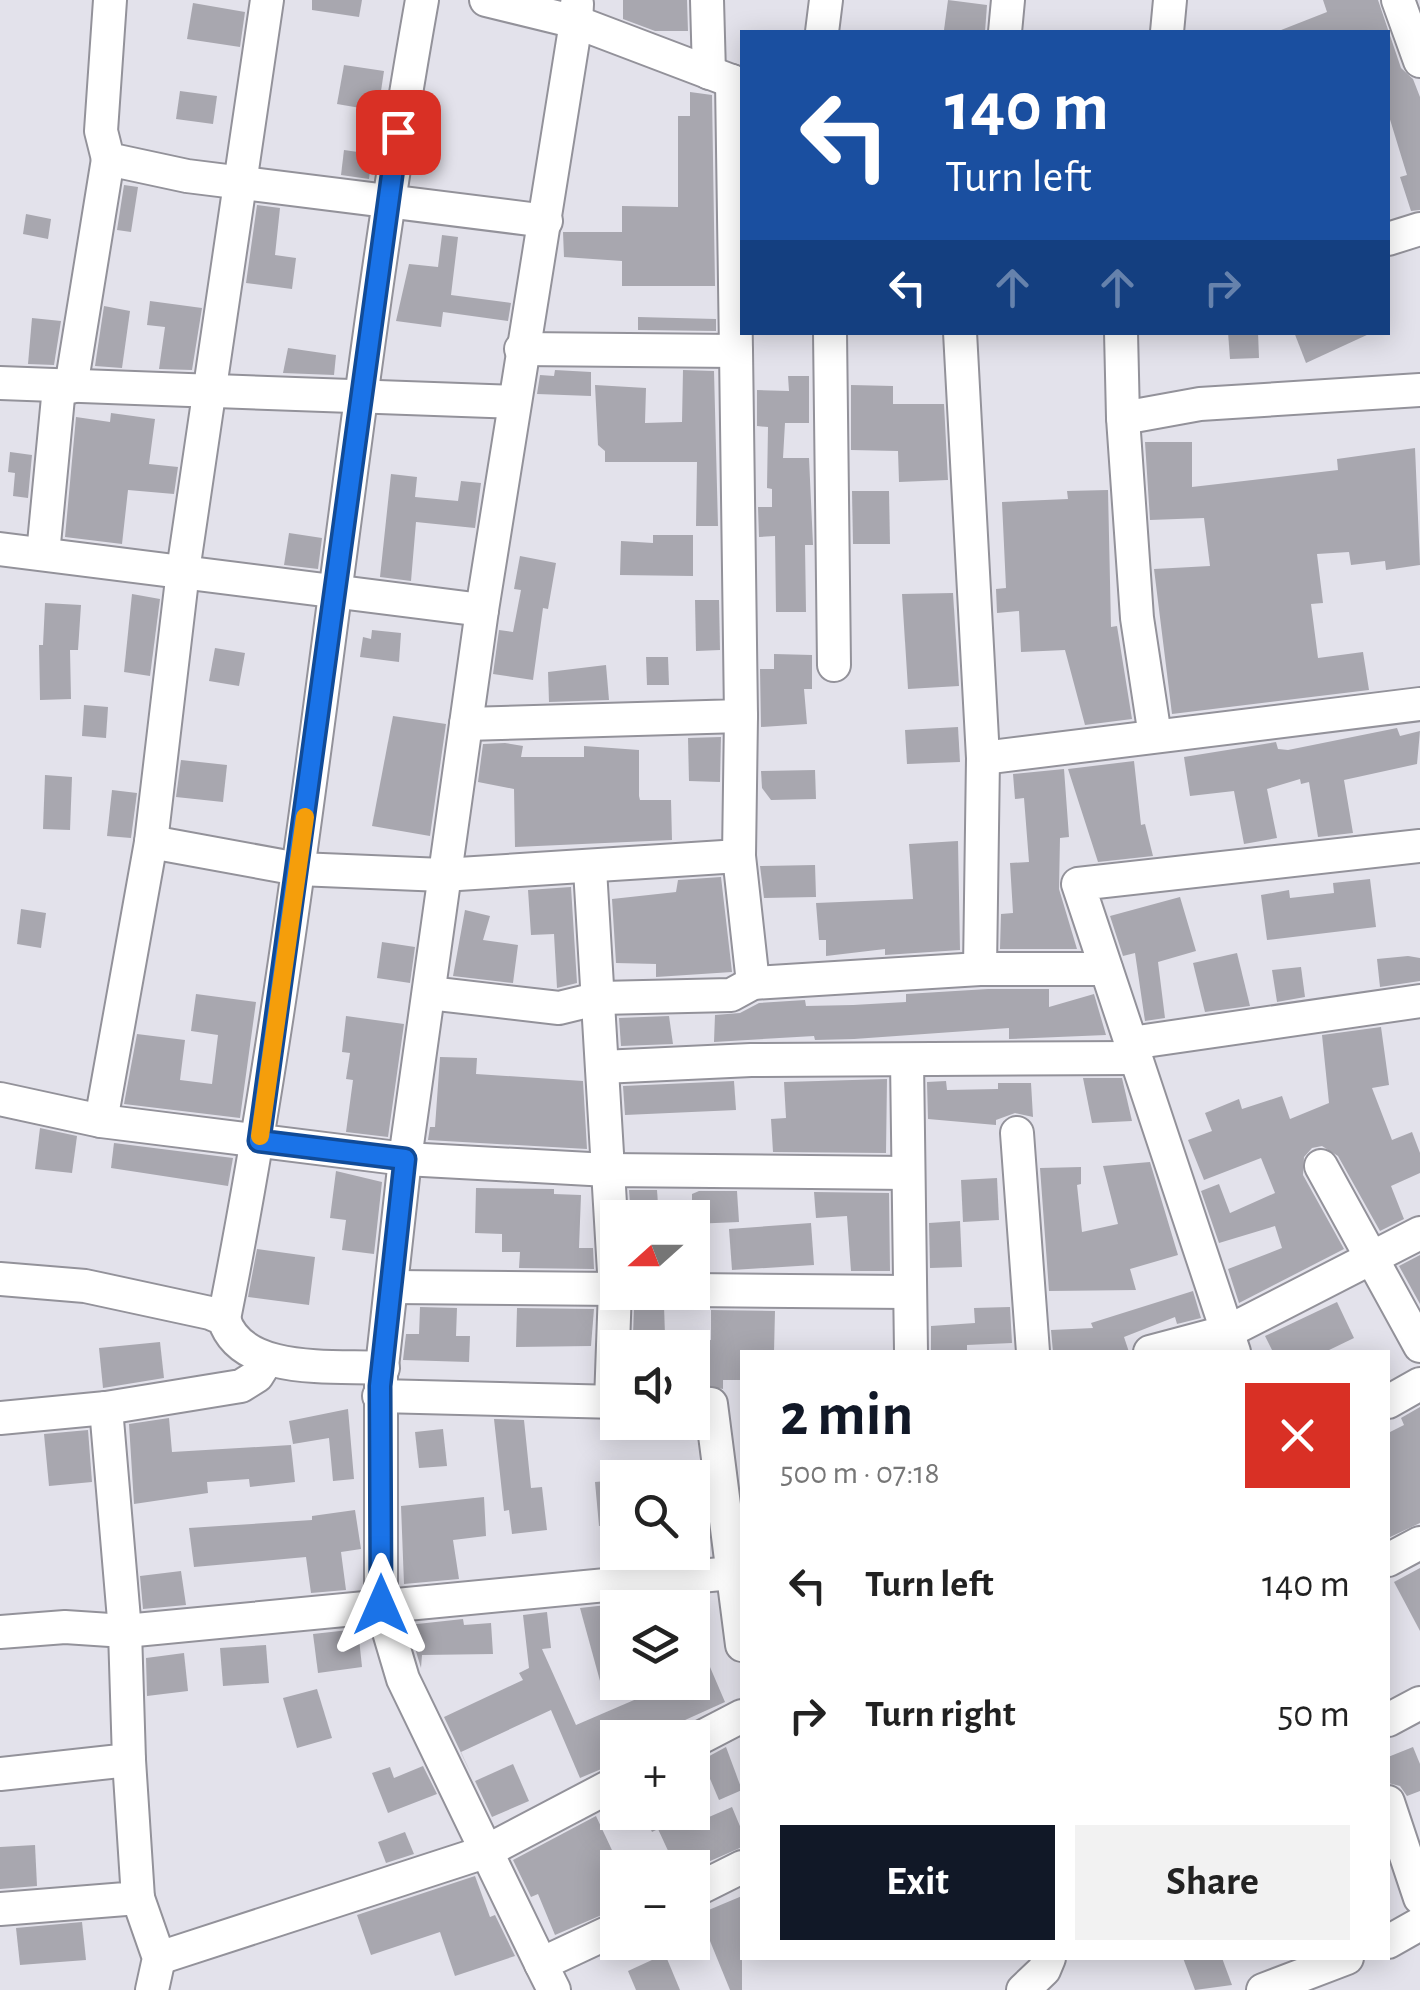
<!DOCTYPE html>
<html lang="en">
<head>
<meta charset="utf-8">
<style>
	:root { --surface:#fff; --page:#f2f2f2; --text:#222; --muted:#767676; --accent:#111827 }
	body { margin:0; font-family:"Alegreya Sans",sans-serif; background:var(--page); color:var(--text); height:100vh; display:flex; flex-direction:column; font-size:38px; white-space:nowrap }
	* { box-sizing:border-box; margin:0 }
	p { font-size:32px; color:var(--muted) }
	.icon { flex:none; width:55px; height:55px; fill:none; stroke:currentColor; stroke-width:2; stroke-linecap:round; stroke-linejoin:round }
	.map { position:relative; flex:1; overflow:hidden }
	.drawer { position:absolute; left:740px; top:1350px; width:650px; height:610px; display:flex; flex-direction:column; background:var(--surface); border-radius:0px; box-shadow:0 5px 25px #0003 }
	.drawer>* { flex:none }
	.banner { position:absolute; left:740px; top:30px; width:650px; height:305px; border-radius:0px; box-shadow:0 5px 25px #0003; background:#1a4fa0; color:#fff; overflow:hidden }
	.needle { width:65px; rotate:249deg }
	.controls { position:absolute; left:600px; top:1200px; display:grid; gap:20px }
	.controls a { display:grid; place-items:center; width:110px; height:110px; border-radius:0px; background:var(--surface); box-shadow:0 5px 25px #0003; font-size:50px }
	.pin { position:absolute; display:grid; place-items:center; width:85px; height:85px; color:#fff; margin:-42px; border-radius:20px; box-shadow:0 5px 15px #0006 }
	.me { position:absolute; width:110px; margin:-55px; rotate:0deg; stroke-linejoin:round; filter:drop-shadow(0 0 8px #0008) }
	.turn { display:flex; align-items:center; gap:35px; height:210px; padding:0 40px; font-size:45px }
	.turn .icon { width:130px; height:130px; stroke-width:2.5 }
	.turn b { display:block; font-size:70px; line-height:85px }
	.lanes { display:flex; align-items:center; height:95px; padding:0 40px; background:#0003; justify-content:center; gap:50px; direction:ltr }
	.lanes .off { opacity:.35 }
	.round { display:grid; place-items:center; flex:none; width:105px; height:105px; border-radius:0px; background:var(--page) }
	.headline { display:flex; align-items:center; justify-content:space-between; height:170px; padding:0 40px }
	h1 { font-size:60px; font-weight:600; line-height:75px; color:var(--accent) }
	.primary-button { display:flex; gap:20px; margin-top:auto; padding:20px 40px }
	.primary-button a { flex:1; height:115px; border-radius:0px; background:var(--accent); color:#fff; font-size:40px; font-weight:600; line-height:115px; text-align:center }
	.primary-button a+a { background:var(--page); color:var(--text) }
	ul { padding:0; list-style:none }
	li { display:flex; align-items:center; gap:30px; height:130px; padding:0 40px }
	li div { flex:1 }
	li b { display:block; font-size:38px }
	li em { font-style:normal }
	.map>svg:first-child { display:block }
	.building { fill:#a8a7af }
	.lines { fill:none; stroke-linecap:round; stroke-linejoin:round }
	.minor-casing { stroke:#93929a; stroke-width:36 }
	.minor { stroke:#fff; stroke-width:32 }
	.route-casing { stroke:#114b97; stroke-width:25 }
	.route { stroke:#1a73e8; stroke-width:18 }
	.slow { stroke:#f59e0b; stroke-width:18 }
</style>
</head>
<body>
<div class="map">
<svg width="1420" height="1990" viewBox="0 0 1420 1990">
	<rect width="100%" height="100%" fill="#e3e2eb"/>
	<g class="building">
		<polygon points="312,0 362,0 359,17 312,10"/>
		<polygon points="623,0 687,0 688,31 655,31 623,19"/>
		<polygon points="948,0 987,5 985,32 944,30"/>
		<polygon points="1323,0 1378,0 1401,68 1413,79 1420,97 1420,210 1411,211 1400,177 1407,175 1388,113 1388,32 1276,32 1327,12"/>
		<polygon points="193,3 245,12 240,47 187,39"/>
		<polygon points="344,65 384,71 378,111 337,104"/>
		<polygon points="180,91 217,96 213,124 176,119"/>
		<polygon points="690,92 712,95 715,286 622,286 622,261 564,257 563,232 622,232 622,206 678,207 678,116 690,116"/>
		<polygon points="344,150 372,154 369,179 341,175"/>
		<polygon points="124,185 138,187 131,232 117,230"/>
		<polygon points="257,205 280,208 275,255 296,258 292,289 246,283"/>
		<polygon points="26,214 51,219 48,239 23,234"/>
		<polygon points="442,235 458,237 451,295 511,303 508,321 443,312 441,327 396,321 409,264 438,267"/>
		<polygon points="150,301 202,308 192,370 159,369 165,327 147,325"/>
		<polygon points="104,306 130,311 122,368 95,366"/>
		<polygon points="638,317 716,319 716,331 638,330"/>
		<polygon points="32,318 61,321 54,365 28,364"/>
		<polygon points="1228,332 1258,332 1259,358 1230,359"/>
		<polygon points="1294,332 1369,332 1369,334 1306,363"/>
		<polygon points="288,348 336,355 334,375 283,373"/>
		<polygon points="555,370 591,372 591,396 537,394 540,375 554,376"/>
		<polygon points="683,370 714,371 718,526 696,526 697,462 605,462 605,451 598,445 595,385 646,388 645,423 682,422"/>
		<polygon points="788,376 809,376 809,423 785,423 783,458 809,458 813,545 805,545 806,612 776,612 775,536 759,537 758,507 772,507 772,489 767,488 768,427 757,426 757,390 789,391"/>
		<polygon points="851,385 893,386 893,404 944,404 948,480 899,482 898,451 851,450"/>
		<polygon points="111,413 155,419 149,464 178,467 174,494 128,490 122,544 65,537 76,417 110,422"/>
		<polygon points="1145,442 1192,442 1192,487 1338,470 1337,459 1415,448 1420,565 1386,570 1385,561 1351,565 1349,552 1317,554 1323,603 1311,604 1318,658 1363,652 1369,690 1172,714 1154,569 1210,566 1204,518 1150,520"/>
		<polygon points="10,452 32,455 28,498 13,496 15,473 8,472"/>
		<polygon points="391,474 417,477 415,497 458,501 461,481 481,483 475,528 416,522 411,581 380,577"/>
		<polygon points="1108,490 1111,627 1117,626 1132,719 1085,725 1065,650 1021,652 1019,611 997,613 996,589 1006,588 1002,502 1068,499 1067,491"/>
		<polygon points="852,491 889,491 890,544 853,544"/>
		<polygon points="289,533 322,538 318,569 284,565"/>
		<polygon points="653,535 693,535 693,576 620,575 621,541 653,543"/>
		<polygon points="520,556 556,563 548,609 543,608 533,680 493,674 499,630 513,632 521,590 514,589"/>
		<polygon points="953,593 959,686 908,689 902,594"/>
		<polygon points="132,594 160,599 150,676 124,672"/>
		<polygon points="695,600 719,600 720,650 696,651"/>
		<polygon points="45,603 81,605 78,650 70,650 71,699 40,700 39,645 43,645"/>
		<polygon points="372,630 401,633 399,662 360,657 363,637 371,639"/>
		<polygon points="215,648 245,653 239,686 209,681"/>
		<polygon points="774,654 812,655 812,689 804,689 807,724 761,727 760,669 774,669"/>
		<polygon points="646,657 668,657 669,685 647,685"/>
		<polygon points="606,665 609,700 549,702 548,672"/>
		<polygon points="84,705 108,707 106,738 82,736"/>
		<polygon points="393,716 446,724 430,836 372,826"/>
		<polygon points="958,727 960,762 907,764 905,730"/>
		<polygon points="1397,728 1400,736 1420,731 1417,764 1344,780 1353,833 1318,837 1309,782 1301,784 1300,779 1267,789 1277,838 1244,844 1234,791 1190,796 1184,757 1276,742 1278,749 1288,750"/>
		<polygon points="721,737 720,782 689,781 688,738"/>
		<polygon points="505,743 523,746 521,757 584,757 584,746 639,750 639,796 640,800 671,800 672,840 515,847 514,789 478,782 483,744"/>
		<polygon points="181,760 227,765 223,802 176,797"/>
		<polygon points="1134,761 1141,825 1145,824 1153,856 1098,862 1068,769"/>
		<polygon points="1064,769 1069,837 1060,838 1059,889 1077,949 1000,949 1001,914 1013,913 1010,863 1029,862 1024,798 1015,799 1013,774"/>
		<polygon points="815,770 816,799 771,800 762,788 761,771"/>
		<polygon points="45,775 72,777 70,830 43,829"/>
		<polygon points="112,790 137,793 131,838 107,836"/>
		<polygon points="958,841 960,950 885,955 885,949 826,956 826,940 819,940 816,903 913,899 909,844"/>
		<polygon points="815,865 816,897 764,898 760,866"/>
		<polygon points="721,877 732,972 656,977 656,964 616,963 612,899 676,892 678,880"/>
		<polygon points="1370,879 1376,927 1267,940 1261,895 1289,890 1290,898 1334,893 1333,883"/>
		<polygon points="571,887 577,983 557,988 554,934 531,935 528,890"/>
		<polygon points="1180,897 1196,951 1158,962 1165,1018 1145,1021 1135,953 1123,956 1110,916"/>
		<polygon points="21,909 46,913 41,948 17,944"/>
		<polygon points="465,910 490,916 483,940 518,945 513,983 453,976"/>
		<polygon points="382,942 415,947 410,983 377,978"/>
		<polygon points="1237,953 1250,1006 1205,1012 1193,963"/>
		<polygon points="1408,956 1420,958 1420,981 1380,987 1377,959"/>
		<polygon points="1301,967 1305,997 1277,1002 1272,970"/>
		<polygon points="988,989 1049,989 1049,1007 1094,994 1106,1035 1009,1039 1009,1028 854,1039 815,1040 814,1036 714,1042 715,1015 740,1013 759,1003 805,1000 806,1006 853,1005 906,1002 906,994"/>
		<polygon points="196,994 256,1002 240,1118 124,1104 137,1034 185,1040 180,1080 212,1084 218,1035 191,1031"/>
		<polygon points="346,1016 404,1024 388,1137 346,1132 353,1080 346,1079 350,1053 342,1052"/>
		<polygon points="669,1016 673,1044 621,1046 619,1018"/>
		<polygon points="1381,1027 1389,1085 1372,1088 1392,1140 1412,1132 1420,1153 1420,1173 1391,1186 1404,1219 1380,1231 1338,1156 1322,1146 1312,1148 1304,1157 1303,1175 1344,1249 1239,1303 1228,1269 1282,1248 1275,1226 1219,1243 1201,1191 1219,1184 1230,1213 1275,1193 1261,1158 1204,1180 1188,1140 1212,1131 1205,1113 1239,1099 1242,1109 1282,1096 1290,1119 1329,1103 1322,1035"/>
		<polygon points="440,1057 477,1058 476,1074 583,1081 587,1149 428,1140 430,1127 435,1127"/>
		<polygon points="1083,1078 1122,1078 1132,1121 1092,1123"/>
		<polygon points="887,1079 886,1153 773,1152 771,1119 786,1118 784,1082"/>
		<polygon points="734,1081 736,1110 625,1115 623,1086"/>
		<polygon points="946,1081 947,1090 998,1089 998,1083 1031,1083 1033,1117 1015,1113 996,1120 996,1125 928,1119 927,1082"/>
		<polygon points="40,1128 77,1136 72,1173 35,1169"/>
		<polygon points="114,1143 233,1158 228,1186 111,1168"/>
		<polygon points="1150,1162 1178,1255 1130,1269 1136,1290 1049,1291 1040,1168 1081,1167 1081,1184 1077,1185 1082,1232 1118,1224 1103,1166"/>
		<polygon points="336,1171 382,1182 374,1254 342,1250 346,1220 330,1218"/>
		<polygon points="997,1178 999,1220 963,1222 961,1180"/>
		<polygon points="476,1188 554,1189 554,1194 581,1195 579,1248 593,1248 594,1269 519,1268 520,1252 502,1252 502,1234 475,1233"/>
		<polygon points="629,1190 657,1190 659,1218 631,1218"/>
		<polygon points="699,1191 737,1191 739,1222 692,1224 692,1194"/>
		<polygon points="814,1192 889,1193 890,1271 851,1271 847,1216 816,1218"/>
		<polygon points="960,1221 962,1267 930,1268 929,1223"/>
		<polygon points="811,1223 814,1265 732,1270 729,1229"/>
		<polygon points="257,1249 315,1257 309,1305 248,1297"/>
		<polygon points="1420,1255 1420,1304 1399,1266"/>
		<polygon points="1193,1291 1201,1318 1177,1324 1175,1317 1124,1337 1129,1352 1053,1352 1051,1330 1093,1328 1091,1323"/>
		<polygon points="1337,1302 1354,1338 1325,1352 1273,1352 1265,1336"/>
		<polygon points="664,1306 665,1335 633,1336 634,1307"/>
		<polygon points="420,1307 457,1308 456,1336 470,1336 469,1362 403,1360 406,1334 419,1334"/>
		<polygon points="1010,1307 1012,1343 967,1345 967,1352 931,1352 931,1326 975,1323 974,1308"/>
		<polygon points="517,1308 594,1309 591,1346 516,1347"/>
		<polygon points="711,1310 775,1311 774,1352 742,1352 742,1380 723,1380 723,1389 695,1383 695,1339 711,1340"/>
		<polygon points="160,1342 164,1378 103,1388 99,1348"/>
		<polygon points="1420,1407 1420,1523 1388,1538 1388,1433 1404,1425 1401,1418"/>
		<polygon points="348,1409 354,1479 333,1481 329,1438 293,1444 289,1421"/>
		<polygon points="169,1418 172,1452 291,1445 295,1482 250,1487 249,1479 207,1482 208,1493 134,1504 129,1424"/>
		<polygon points="494,1419 524,1420 531,1488 542,1487 547,1530 512,1534 509,1510 504,1511"/>
		<polygon points="443,1429 447,1466 419,1468 415,1432"/>
		<polygon points="88,1430 92,1482 49,1486 44,1434"/>
		<polygon points="618,1480 618,1525 599,1526 595,1482"/>
		<polygon points="484,1497 486,1536 453,1540 459,1579 404,1584 401,1506"/>
		<polygon points="355,1510 361,1549 341,1552 346,1590 311,1593 306,1557 194,1567 189,1528 312,1520 312,1516"/>
		<polygon points="1420,1568 1420,1631 1394,1582"/>
		<polygon points="181,1571 186,1605 143,1609 140,1576"/>
		<polygon points="616,1604 618,1674 600,1681 580,1608"/>
		<polygon points="547,1612 551,1648 542,1649 576,1725 676,1682 692,1682 692,1675 710,1667 725,1702 674,1725 675,1731 661,1738 618,1738 618,1762 580,1778 551,1710 461,1752 474,1780 444,1717 523,1680 519,1673 529,1668 523,1615"/>
		<polygon points="463,1619 464,1625 491,1623 493,1654 422,1655 421,1668 408,1625"/>
		<polygon points="358,1629 362,1667 318,1673 313,1634"/>
		<polygon points="266,1645 269,1683 223,1686 220,1648"/>
		<polygon points="184,1653 188,1691 147,1696 146,1658"/>
		<polygon points="317,1689 332,1738 297,1748 283,1698"/>
		<polygon points="726,1747 742,1790 719,1800 702,1760"/>
		<polygon points="1413,1747 1420,1764 1420,1791 1407,1796 1400,1786 1388,1783 1388,1757"/>
		<polygon points="513,1764 529,1801 492,1817 475,1781"/>
		<polygon points="423,1766 437,1794 388,1813 372,1773 390,1767 394,1778"/>
		<polygon points="732,1807 742,1831 742,1847 692,1869 676,1868 658,1829 652,1832 643,1812 696,1812 682,1819 686,1827"/>
		<polygon points="596,1816 618,1863 618,1908 555,1935 538,1894 531,1897 513,1860"/>
		<polygon points="405,1832 414,1854 386,1863 378,1842"/>
		<polygon points="35,1845 37,1886 0,1889 0,1847"/>
		<polygon points="475,1876 490,1917 495,1915 515,1956 455,1976 440,1932 371,1955 357,1915"/>
		<polygon points="742,1896 742,1990 730,1990 699,1914"/>
		<polygon points="82,1922 86,1960 20,1965 16,1928"/>
		<polygon points="665,1954 680,1990 636,1990 628,1971"/>
		<polygon points="1183,1958 1222,1958 1232,1985 1195,1990"/>
	</g>
	<g class="lines">
		<defs>
			<g id="minor">
				<polyline points="110,0 101,131 108,159 187,176 546,221"/>
				<polyline points="486,0 576,22 577,4"/>
				<polyline points="707,0 709,73"/>
				<polyline points="1398,0 1420,61"/>
				<polyline points="822,32 826,0"/>
				<polyline points="1005,32 1008,0"/>
				<polyline points="1167,32 1170,0"/>
				<polyline points="1388,239 1420,229"/>
				<polyline points="830,332 834,665"/>
				<polyline points="960,332 983,758 980,969"/>
				<polyline points="1121,332 1123,418 1200,404 1420,390"/>
				<polyline points="521,349 736,351 732,81"/>
				<polyline points="0,383 514,402"/>
				<polyline points="71,387 108,159"/>
				<polyline points="1123,418 1137,618 1155,736"/>
				<polyline points="0,549 482,610 405,1159 381,1376 381,1605 403,1679 541,1964"/>
				<polyline points="43,554 59,387"/>
				<polyline points="482,610 576,22 742,85"/>
				<polyline points="466,724 741,716 736,351"/>
				<polyline points="983,758 1420,704"/>
				<polyline points="151,842 183,571 267,0"/>
				<polyline points="739,856 741,716"/>
				<polyline points="429,993 559,1008 600,998 731,995 753,983 980,969 1106,969"/>
				<polyline points="1131,1043 1420,1001"/>
				<polyline points="907,1060 911,1352"/>
				<polyline points="602,1067 751,1060 1136,1058"/>
				<polyline points="0,1099 101,1121 151,842 298,869 443,875 739,856 753,983"/>
				<polyline points="101,1121 405,1159 608,1170 590,869"/>
				<polyline points="1017,1133 1033,1352"/>
				<polyline points="1321,1166 1420,1346"/>
				<path d="M 0,1279 L 85,1286 L 210,1313 L 224,1319 C 241,1376 335,1365 383,1368"/>
				<polyline points="393,1287 618,1289"/>
				<polyline points="692,1290 907,1292"/>
				<path d="M 224,1319 C 311,882 344,438 422,0"/>
				<polyline points="1150,1352 1229,1331 1420,1233"/>
				<polyline points="1234,1352 1078,884 1420,846"/>
				<polyline points="379,1396 618,1402"/>
				<polyline points="611,1402 615,1289 608,1170 907,1173"/>
				<polyline points="1388,1402 1420,1384"/>
				<polyline points="692,1403 711,1404 742,1645"/>
				<polyline points="0,1418 106,1408 241,1386 257,1376 267,1360"/>
				<polyline points="1388,1560 1420,1543"/>
				<polyline points="0,1632 65,1627 125,1631 742,1572"/>
				<polyline points="1388,1720 1420,1703"/>
				<polyline points="692,1742 742,1716"/>
				<polyline points="0,1774 129,1760 125,1631 106,1408"/>
				<polyline points="1388,1802 1420,1898"/>
				<polyline points="692,1892 742,1867"/>
				<polyline points="138,1898 159,1958 152,1990"/>
				<polyline points="0,1909 138,1898 129,1760"/>
				<polyline points="1388,1942 1420,1924"/>
				<polyline points="159,1958 485,1852 618,1782"/>
				<polyline points="554,1990 541,1964 618,1928"/>
				<polyline points="1023,1990 1044,1970 1049,1958"/>
				<polyline points="1263,1990 1347,1958"/>
			</g>
		</defs>
		<use href="#minor" class="minor-casing"/>
		<use href="#minor" class="minor"/>
	</g>
	<g class="lines">
		<defs>
			<polyline id="route" points="381,1605 380,1386 405,1159 259,1141 398,132"/>
		</defs>
		<use href="#route" class="route-casing"/>
		<use href="#route" class="route"/>
		<polyline class="slow" points="260,1136 305,817"/>
	</g>
</svg>
<div class="controls">
<a><svg class="needle" viewBox="-14 -14 28 28"><path d="M0-13l5 13h-10z" fill="#e53935"/><path d="M0 13l5-13h-10z" fill="#767676"/></svg></a>
<a><svg class="icon" aria-label="sound" viewBox="0 0 24 24"><path d="M4 9h4l5-4v14l-5-4H4zM17 9q2 3 0 6"/></svg></a>
<a><svg class="icon" aria-label="search" viewBox="0 0 24 24"><circle cx="10" cy="10" r="6"/><path d="M15 15l6 6"/></svg></a>
<a><svg class="icon" aria-label="layers" viewBox="0 0 24 24"><path d="M12 4l9 5-9 5-9-5zM3 14l9 5 9-5"/></svg></a>
<a>+</a>
<a>−</a>
</div>
<div class="pin" style="left:398px;top:132px;background:#d93025"><svg class="icon" aria-label="arrive" viewBox="0 0 24 24"><path d="M6 21V4h12l-3 4 3 4H6"/></svg></div>
<svg class="me" style="left:381px;top:1605px" viewBox="-20 -20 40 40"><path d="M0-17L14 15 0 8-14 15z" fill="#1a73e8" stroke="#fff" stroke-width="4"/></svg>
<div class="banner">
<div class="turn"><svg class="icon" aria-label="left" viewBox="0 0 24 24"><path d="M17 20v-9H6M10 6l-5 5 5 5"/></svg><div><b>140 m</b>Turn left</div></div>
<div class="lanes"><svg class="icon" aria-label="left" viewBox="0 0 24 24"><path d="M17 20v-9H6M10 6l-5 5 5 5"/></svg><svg class="icon off" aria-label="ahead" viewBox="0 0 24 24"><path d="M12 20V5M6 11l6-6 6 6"/></svg><svg class="icon off" aria-label="ahead" viewBox="0 0 24 24"><path d="M12 20V5M6 11l6-6 6 6"/></svg><svg class="icon off" aria-label="right" viewBox="0 0 24 24"><path d="M7 20v-9h11M14 6l5 5-5 5"/></svg></div>
</div>
<section class="drawer">
<div class="headline"><div><h1>2 min</h1><p>500 m · 07:18</p></div><a class="round" style="background:#d93025;color:#fff"><svg class="icon" aria-label="close" viewBox="0 0 24 24"><path d="M6 6l12 12M18 6L6 18"/></svg></a></div>
<ul>
<li><svg class="icon" aria-label="left" viewBox="0 0 24 24"><path d="M17 20v-9H6M10 6l-5 5 5 5"/></svg><div><b>Turn left</b></div><em>140 m</em></li>
<li><svg class="icon" aria-label="right" viewBox="0 0 24 24"><path d="M7 20v-9h11M14 6l5 5-5 5"/></svg><div><b>Turn right</b></div><em>50 m</em></li>
</ul>
<div class="primary-button"><a>Exit</a><a>Share</a></div>
</section>
</div>
</body>
</html>
